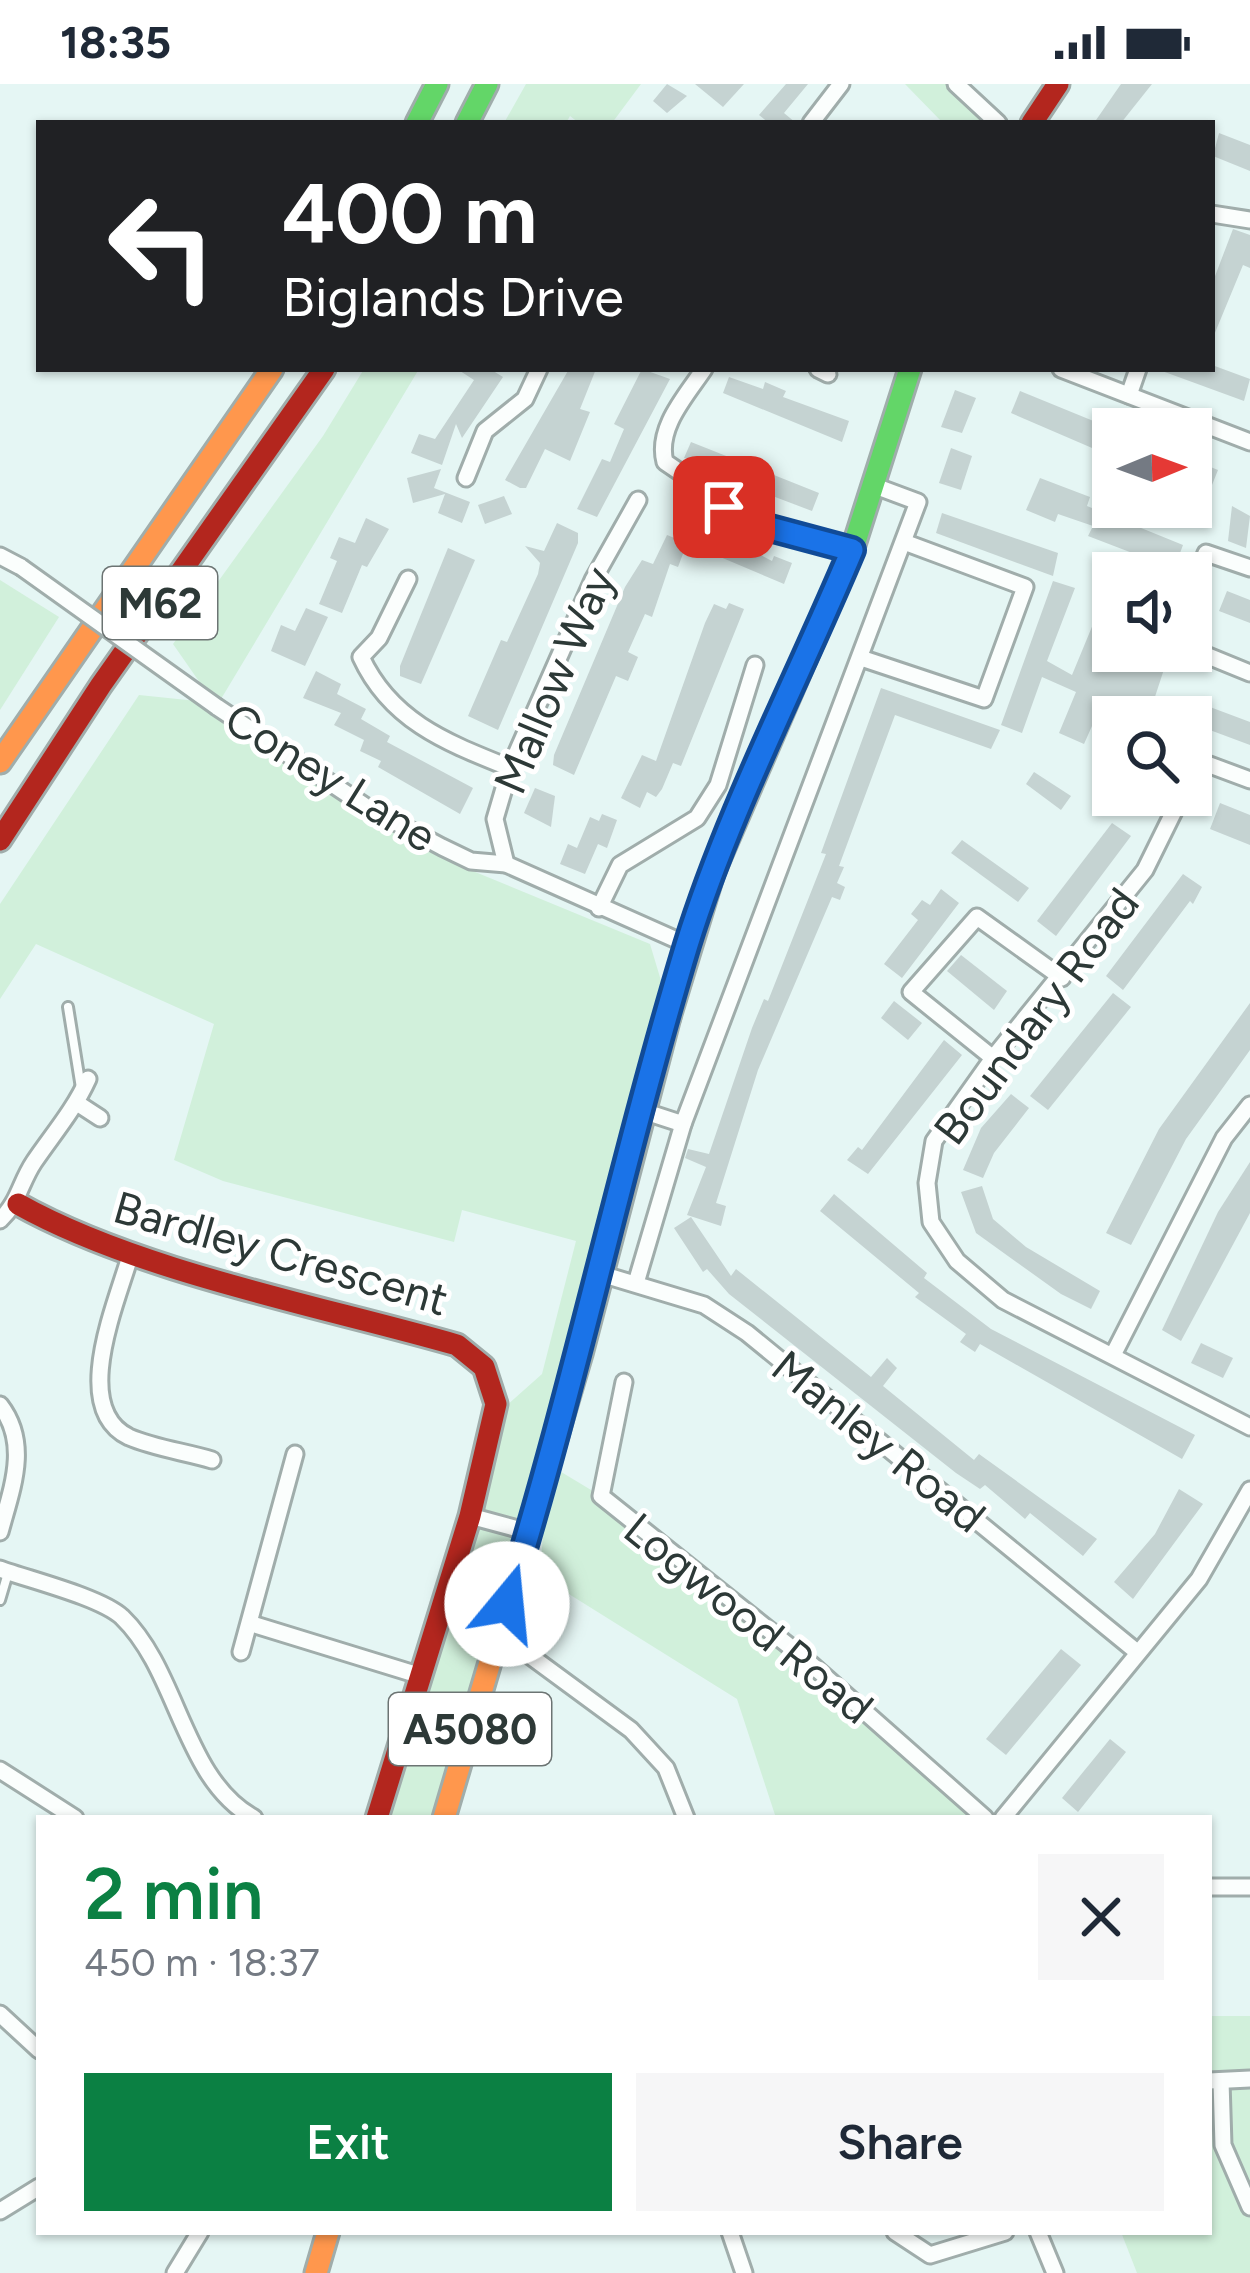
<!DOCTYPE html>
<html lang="en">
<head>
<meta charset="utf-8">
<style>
	:root { --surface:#fff; --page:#f6f6f7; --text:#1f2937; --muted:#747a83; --accent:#0b8043 }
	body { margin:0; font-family:Figtree,sans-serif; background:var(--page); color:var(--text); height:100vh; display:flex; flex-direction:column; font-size:45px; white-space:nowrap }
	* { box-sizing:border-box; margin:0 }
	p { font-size:39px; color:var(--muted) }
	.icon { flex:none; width:66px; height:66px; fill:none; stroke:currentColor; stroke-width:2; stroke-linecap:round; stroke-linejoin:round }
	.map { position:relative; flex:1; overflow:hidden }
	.details { position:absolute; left:36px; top:1731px; width:1176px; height:420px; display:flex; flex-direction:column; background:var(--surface); border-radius:0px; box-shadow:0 3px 9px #0004 }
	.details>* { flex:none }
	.guide { position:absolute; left:36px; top:36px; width:1179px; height:252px; border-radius:0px; box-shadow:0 3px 9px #0004; background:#202124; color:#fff; overflow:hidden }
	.needle { width:78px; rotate:89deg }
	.fabs { position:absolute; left:1092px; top:324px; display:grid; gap:24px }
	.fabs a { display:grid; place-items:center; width:120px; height:120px; border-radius:0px; background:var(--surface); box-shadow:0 3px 9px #0004; font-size:60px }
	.pin { position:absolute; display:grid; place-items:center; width:102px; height:102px; color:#fff; margin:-51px; border-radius:24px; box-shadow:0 6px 18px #0006 }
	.me { position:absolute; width:132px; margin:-66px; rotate:17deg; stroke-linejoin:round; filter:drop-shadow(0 0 9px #0008) }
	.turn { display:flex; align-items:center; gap:42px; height:252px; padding:0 48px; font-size:54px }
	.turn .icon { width:156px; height:156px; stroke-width:2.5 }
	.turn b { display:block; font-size:84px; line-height:102px }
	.round { display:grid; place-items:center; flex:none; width:126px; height:126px; border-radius:0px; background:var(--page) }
	.head { display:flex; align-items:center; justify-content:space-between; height:204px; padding:0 48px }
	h1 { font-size:72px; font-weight:600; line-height:90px; color:var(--accent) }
	.action { display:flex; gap:24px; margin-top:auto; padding:24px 48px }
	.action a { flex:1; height:138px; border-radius:0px; background:var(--accent); color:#fff; font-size:48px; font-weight:600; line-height:138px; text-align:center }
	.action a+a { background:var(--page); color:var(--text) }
	.status { display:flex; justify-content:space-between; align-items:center; height:84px; padding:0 60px; background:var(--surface); direction:ltr }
	.status svg { height:33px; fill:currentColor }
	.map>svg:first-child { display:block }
	.green { fill:#d1f0db }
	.building { fill:#c5d3d2 }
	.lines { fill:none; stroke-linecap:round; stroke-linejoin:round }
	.lane-casing { stroke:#a0adab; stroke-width:14 }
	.street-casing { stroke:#a0adab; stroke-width:21 }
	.fast-casing { stroke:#a0adab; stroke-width:27 }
	.slow-casing { stroke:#a0adab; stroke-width:27 }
	.jam-casing { stroke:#a0adab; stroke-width:27 }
	.lane { stroke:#fbfefd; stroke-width:8 }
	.street { stroke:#fbfefd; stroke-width:15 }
	.fast { stroke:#63d668; stroke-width:21 }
	.slow { stroke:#ff974d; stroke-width:21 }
	.jam { stroke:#b3261e; stroke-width:21 }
	.street-bridge-casing { stroke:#a0adab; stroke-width:21; stroke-linecap:butt }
	.street-bridge { stroke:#fbfefd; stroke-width:15 }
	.route-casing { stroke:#114b97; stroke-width:30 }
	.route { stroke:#1a73e8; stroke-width:21 }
	.labels { text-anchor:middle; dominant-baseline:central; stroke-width:10; stroke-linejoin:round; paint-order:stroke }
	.shield { fill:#fff; stroke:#6c7473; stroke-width:3 }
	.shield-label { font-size:42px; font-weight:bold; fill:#2d3937 }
	.street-label { font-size:45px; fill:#2d3937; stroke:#fff }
</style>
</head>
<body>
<div class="status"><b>18:35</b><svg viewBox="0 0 49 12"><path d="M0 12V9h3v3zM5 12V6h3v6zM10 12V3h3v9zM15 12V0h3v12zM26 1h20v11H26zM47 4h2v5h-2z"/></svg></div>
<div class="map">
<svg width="1250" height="2189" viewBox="0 0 1250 2189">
	<rect width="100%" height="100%" fill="#e5f6f4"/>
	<g class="green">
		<polygon points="526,0 641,0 612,39 579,39 570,32 566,39 504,39"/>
		<polygon points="905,0 957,0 994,39 943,39"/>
		<polygon points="364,285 419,285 221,615 205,606 173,560 323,352"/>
		<polygon points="0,496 59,533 0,626"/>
		<polygon points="139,611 197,617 359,726 463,783 650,860 662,900 440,1734 380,1734 505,1323 542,1290 576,1157 462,1126 454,1158 223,1097 174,1076 214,940 36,860 0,915 0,820"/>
		<polygon points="548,1380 601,1412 985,1734 776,1734 737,1615 540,1492"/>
		<polygon points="1209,1932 1250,1932 1250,2189 1137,2189 1121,2148 1209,2148"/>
	</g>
	<g class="building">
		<polygon points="667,0 687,12 667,29 653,17"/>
		<polygon points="695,0 744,0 723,23"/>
		<polygon points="786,0 808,0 784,29 796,39 769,39 759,31"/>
		<polygon points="1121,0 1152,0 1121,39 1094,39"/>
		<polygon points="1219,49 1250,61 1250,87 1213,72"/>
		<polygon points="1233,145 1250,151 1250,184 1243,181 1212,256 1212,200"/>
		<polygon points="1212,281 1250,295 1244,317 1162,287"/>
		<polygon points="457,285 490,285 503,293 462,354 456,340 442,381 411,369 419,350 435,355 474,296"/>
		<polygon points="569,285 596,285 580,325 590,328 570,377 545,365 526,404 520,404 505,396"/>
		<polygon points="642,285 670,295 597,433 577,425 602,375 610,378 624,345 614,340"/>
		<polygon points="729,293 763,305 765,298 786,307 783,313 849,337 842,358 723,309"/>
		<polygon points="955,306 976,314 962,349 941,343"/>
		<polygon points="1020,307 1113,345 1113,373 1011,329"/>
		<polygon points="691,358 819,409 812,427 693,382 694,377 684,374"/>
		<polygon points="951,364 972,372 961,406 939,399"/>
		<polygon points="1191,375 1218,386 1210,406 1191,399"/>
		<polygon points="441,385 434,404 470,418 462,439 438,429 445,410 413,419 407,394"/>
		<polygon points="1040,394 1090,413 1087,422 1183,461 1174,485 1088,452 1093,442 1058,430 1055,438 1026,426"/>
		<polygon points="504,412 512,430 485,440 478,421"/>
		<polygon points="1232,422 1250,432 1246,464 1228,457"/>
		<polygon points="942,429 1058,469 1053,492 936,449"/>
		<polygon points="366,434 389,445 367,483 362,481 342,529 319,520 337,477 330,474 339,453 355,459"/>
		<polygon points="557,439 578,449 578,459 498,646 468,632 501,556 507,558 538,490 540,479 525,462 544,467"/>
		<polygon points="714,447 772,477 774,472 792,479 784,500 706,467"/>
		<polygon points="667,451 687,459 678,483 670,480 652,533 645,530 628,568 638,573 628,597 616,592 574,691 553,681 554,671 625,503 642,476 653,480"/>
		<polygon points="448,464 475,476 421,600 400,592 400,582"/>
		<polygon points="1053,497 1075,504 1047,577 1072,591 1096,533 1113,539 1113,569 1139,582 1148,567 1170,567 1149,631 1104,615 1084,660 1059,649 1076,608 1042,593 1022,649 1001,641"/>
		<polygon points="1227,507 1250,516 1250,539 1219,527"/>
		<polygon points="729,519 744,525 681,682 673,679 662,705 656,713 647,708 640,724 621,714 642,671 656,677 705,539 714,520 726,525"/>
		<polygon points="306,524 328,533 305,582 271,567 281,541 295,547"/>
		<polygon points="316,587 341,600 337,610 366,625 361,635 390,652 387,658 473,704 460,730 378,683 381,677 360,667 364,656 334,641 341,629 303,614"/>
		<polygon points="881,604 1000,646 991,665 895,631 839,782 844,783 837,799 845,803 840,816 832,813 758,986 716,1119 726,1122 721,1142 687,1131 706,1083 685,1074 688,1065 709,1070 752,944 764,915 768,917 826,770 821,769"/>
		<polygon points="1186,614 1250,638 1250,661 1191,639 1191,633 1178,633"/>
		<polygon points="1034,688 1071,712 1061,726 1026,700"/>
		<polygon points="535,704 555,712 551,743 524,729"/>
		<polygon points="1220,719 1250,731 1250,761 1210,745"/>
		<polygon points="602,730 617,736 607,764 598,760 585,790 560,780 568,760 577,764 590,733 599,737"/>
		<polygon points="1112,739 1131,752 1056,852 1037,837"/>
		<polygon points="962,756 1029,804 1018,818 951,769"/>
		<polygon points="1183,790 1202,803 1193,820 1190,817 1123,906 1106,892"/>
		<polygon points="941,805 959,819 902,894 884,880 918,836 911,830 922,816 930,821"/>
		<polygon points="961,871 1007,907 994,926 947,887"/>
		<polygon points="1113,909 1131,923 1048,1026 1030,1012"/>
		<polygon points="894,917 922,939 908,956 881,934"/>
		<polygon points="1250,919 1250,966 1186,1055 1131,1161 1106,1149 1159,1045"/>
		<polygon points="944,956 962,971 868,1090 847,1076 858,1063 862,1066"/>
		<polygon points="1011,1010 1029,1024 994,1069 983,1094 963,1086 981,1044"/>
		<polygon points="1250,1078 1250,1129 1181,1257 1162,1246 1218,1128"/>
		<polygon points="982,1102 993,1135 1026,1163 1100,1207 1091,1225 1061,1210 976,1149 961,1108"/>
		<polygon points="834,1110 927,1189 924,1194 991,1245 1195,1351 1182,1375 980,1260 975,1268 960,1258 966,1250 915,1213 919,1209 820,1127"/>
		<polygon points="691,1133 731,1192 736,1185 871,1293 887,1274 897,1284 883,1302 974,1376 979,1370 1097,1455 1083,1472 1030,1429 1025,1435 985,1401 980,1405 956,1389 729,1210 707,1185 703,1188 674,1144"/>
		<polygon points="1201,1259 1233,1274 1223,1294 1191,1279"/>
		<polygon points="1179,1405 1203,1420 1133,1515 1114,1498 1155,1450"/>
		<polygon points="1061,1565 1081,1581 1006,1671 986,1655"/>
		<polygon points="1110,1655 1126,1668 1078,1728 1062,1714"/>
	</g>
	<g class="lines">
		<defs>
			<g id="lane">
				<polyline points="68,923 81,1004"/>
				<polyline points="0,1516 8,1489"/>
			</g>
			<g id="street">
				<polyline points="956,0 998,39"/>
				<polyline points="811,39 841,0"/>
				<polyline points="1212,130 1250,136"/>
				<path d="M 704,285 C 686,312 656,344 665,378 L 756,440 L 852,467"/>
				<polyline points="818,285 828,290"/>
				<polyline points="1061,285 1250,358"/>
				<polyline points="1129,311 1138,285"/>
				<polyline points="466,394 485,347 525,315 539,285"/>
				<polyline points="0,472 21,483"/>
				<path d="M 408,495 L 379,554 L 361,573 C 391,638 448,659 510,684"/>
				<polyline points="1191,507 1206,469 1250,484"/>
				<polyline points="1191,565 1250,589"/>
				<polyline points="861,574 984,615 1025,503 904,458"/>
				<polyline points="217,623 365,722 442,763 471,777 506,780 688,861"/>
				<polyline points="1191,674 1250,696"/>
				<polyline points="1191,694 1199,678"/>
				<polyline points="1182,711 1145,786 993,974 934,1057 927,1099 931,1138 957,1177 1003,1216 1250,1343"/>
				<polyline points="506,780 495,735 510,684 593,496 638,416"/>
				<polyline points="599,824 620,781 697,734 718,701 755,581"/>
				<polyline points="993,974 911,908 977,833 1062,894"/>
				<polyline points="77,1019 100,1034"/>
				<polyline points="643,1027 683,1040 918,418 875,402"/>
				<path d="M 0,1136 C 19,1118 20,1099 34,1078 C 53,1050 74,1026 88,995"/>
				<path d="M 131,1169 C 118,1216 69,1324 129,1353 C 154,1364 186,1368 212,1376"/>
				<polyline points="598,1189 704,1221 747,1249 1137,1568"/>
				<polyline points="636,1199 683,1040"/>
				<polyline points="1113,1271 1224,1054 1250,1021"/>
				<polyline points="624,1298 601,1412 803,1573 985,1734"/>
				<path d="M 0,1321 C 30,1360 12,1404 0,1448"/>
				<polyline points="470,1432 529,1448"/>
				<path d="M 0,1485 C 30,1496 100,1513 122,1533 C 179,1588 183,1695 254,1734"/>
				<polyline points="252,1540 418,1591"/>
				<polyline points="496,1555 514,1560 631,1646 666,1684 686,1734"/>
				<polyline points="241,1568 295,1370"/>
				<polyline points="0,1686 75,1734"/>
				<polyline points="1003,1734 1199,1495 1250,1406"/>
				<polyline points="1209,1803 1250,1803"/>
				<polyline points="0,1930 39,1966"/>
				<polyline points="1209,1997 1250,1995"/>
				<polyline points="1221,1997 1223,2061 1250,2123"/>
				<polyline points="0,2127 39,2103"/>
				<polyline points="730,2148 744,2189"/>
				<polyline points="895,2148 930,2171 1005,2148"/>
				<polyline points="1038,2148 1055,2189"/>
				<polyline points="175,2189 200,2148"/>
			</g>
			<g id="fast">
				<polyline points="417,39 437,0"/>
				<polyline points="467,39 487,0"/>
				<polyline points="669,933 713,789 852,467 910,285"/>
			</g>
			<g id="slow">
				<polyline points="0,678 272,285"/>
				<polyline points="444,1734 581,1270 669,933"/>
				<polyline points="316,2189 328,2148"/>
			</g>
			<g id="jam">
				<polyline points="1032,39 1058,0"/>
				<polyline points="0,756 101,601 324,285"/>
				<path d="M 18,1120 C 139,1188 321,1222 457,1261 L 484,1283 L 496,1320 L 470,1432 L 377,1734"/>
			</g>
		</defs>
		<use href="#lane" class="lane-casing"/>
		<use href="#street" class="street-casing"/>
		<use href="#fast" class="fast-casing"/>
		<use href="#slow" class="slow-casing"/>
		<use href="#jam" class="jam-casing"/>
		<use href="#lane" class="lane"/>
		<use href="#street" class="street"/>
		<use href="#fast" class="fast"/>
		<use href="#slow" class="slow"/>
		<use href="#jam" class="jam"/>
		<defs>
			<polyline id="street-bridge" points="21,483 217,623"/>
		</defs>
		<use href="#street-bridge" class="street-bridge-casing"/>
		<use href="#street-bridge" class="street-bridge"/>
	</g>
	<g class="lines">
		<defs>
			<path id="route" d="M 507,1520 C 575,1302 621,1079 687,861 C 729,726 797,597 852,466 L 755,440 L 724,423"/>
		</defs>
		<use href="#route" class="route-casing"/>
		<use href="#route" class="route"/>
	</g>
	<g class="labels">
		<g class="shield">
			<rect x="103" y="483" width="114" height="72" rx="9"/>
			<rect x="389" y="1609" width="162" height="72" rx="9"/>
		</g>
		<g class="shield-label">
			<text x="160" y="519">M62</text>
			<text x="470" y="1645">A5080</text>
		</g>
		<g class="street-label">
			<text transform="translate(554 596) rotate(-67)">Mallow Way</text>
			<text transform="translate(331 693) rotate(32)">Coney Lane</text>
			<text transform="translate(1036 932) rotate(-53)">Boundary Road</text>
			<text transform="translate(281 1169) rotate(16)">Bardley Crescent</text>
			<text transform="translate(879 1357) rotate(39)">Manley Road</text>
			<text transform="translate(749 1534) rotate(39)">Logwood Road</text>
		</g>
	</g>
</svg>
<div class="fabs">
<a><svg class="needle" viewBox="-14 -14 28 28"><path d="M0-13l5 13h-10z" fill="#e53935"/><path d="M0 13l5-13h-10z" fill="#747a83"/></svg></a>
<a><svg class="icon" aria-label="sound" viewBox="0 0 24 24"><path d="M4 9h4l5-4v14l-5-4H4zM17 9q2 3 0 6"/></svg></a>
<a><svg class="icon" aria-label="search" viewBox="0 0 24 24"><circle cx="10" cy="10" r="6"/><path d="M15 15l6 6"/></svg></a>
</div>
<div class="pin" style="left:724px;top:423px;background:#d93025"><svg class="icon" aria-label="arrive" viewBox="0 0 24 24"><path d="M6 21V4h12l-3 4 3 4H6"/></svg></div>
<svg class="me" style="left:507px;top:1520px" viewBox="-20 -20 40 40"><circle r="19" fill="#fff"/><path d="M0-13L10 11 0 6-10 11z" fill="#1a73e8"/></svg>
<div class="guide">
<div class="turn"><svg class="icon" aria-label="left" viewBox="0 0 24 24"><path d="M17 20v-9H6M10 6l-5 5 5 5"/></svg><div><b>400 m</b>Biglands Drive</div></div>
</div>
<section class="details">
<div class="head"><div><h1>2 min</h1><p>450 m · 18:37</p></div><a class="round"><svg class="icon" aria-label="close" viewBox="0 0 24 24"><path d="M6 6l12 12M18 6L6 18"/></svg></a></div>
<div class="action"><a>Exit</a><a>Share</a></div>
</section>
</div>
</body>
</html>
